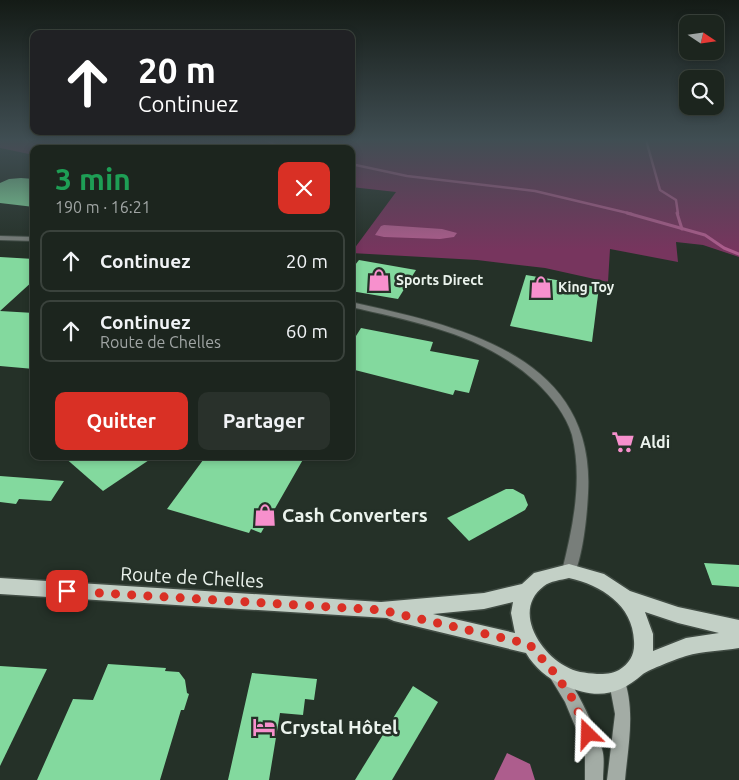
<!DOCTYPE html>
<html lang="fr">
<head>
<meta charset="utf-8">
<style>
	:root { --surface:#1c251e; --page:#29312b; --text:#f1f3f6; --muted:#a0a5a4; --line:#3a423c; --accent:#d93025 }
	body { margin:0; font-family:Ubuntu,sans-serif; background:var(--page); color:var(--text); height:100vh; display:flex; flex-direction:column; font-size:19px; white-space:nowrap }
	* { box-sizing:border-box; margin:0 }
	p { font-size:16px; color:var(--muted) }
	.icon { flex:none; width:28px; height:28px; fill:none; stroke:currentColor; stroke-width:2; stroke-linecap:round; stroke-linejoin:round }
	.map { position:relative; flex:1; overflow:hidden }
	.panel { position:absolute; left:30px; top:145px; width:325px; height:315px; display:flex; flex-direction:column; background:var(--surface); border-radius:10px; box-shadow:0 2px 8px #0003,0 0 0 1px var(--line) }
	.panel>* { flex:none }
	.banner { position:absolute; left:30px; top:30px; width:325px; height:105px; border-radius:10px; box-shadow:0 2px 8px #0003,0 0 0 1px var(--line); background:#202124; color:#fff; overflow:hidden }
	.needle { width:32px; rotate:103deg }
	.buttons { position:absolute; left:679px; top:15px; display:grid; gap:10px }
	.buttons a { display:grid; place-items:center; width:45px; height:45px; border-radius:10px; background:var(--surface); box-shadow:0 2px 8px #0003,0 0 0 1px var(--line); font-size:25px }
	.pin { position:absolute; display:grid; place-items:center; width:42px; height:42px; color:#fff; margin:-21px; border-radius:10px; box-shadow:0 2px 8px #0006 }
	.me { position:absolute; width:55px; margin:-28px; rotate:338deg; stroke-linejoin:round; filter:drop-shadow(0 0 4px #0008) }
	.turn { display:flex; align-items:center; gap:18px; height:105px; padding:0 25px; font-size:22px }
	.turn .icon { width:65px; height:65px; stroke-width:2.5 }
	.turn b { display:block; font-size:35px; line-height:42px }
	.round { display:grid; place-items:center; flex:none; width:52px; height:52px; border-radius:10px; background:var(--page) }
	.headline { display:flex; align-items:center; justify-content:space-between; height:85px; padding:0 25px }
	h1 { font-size:30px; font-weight:700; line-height:38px; color:#1e9e55 }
	.cta { display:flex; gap:10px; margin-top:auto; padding:10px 25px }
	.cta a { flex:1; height:58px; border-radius:10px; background:var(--accent); color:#fff; font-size:20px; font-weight:700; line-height:58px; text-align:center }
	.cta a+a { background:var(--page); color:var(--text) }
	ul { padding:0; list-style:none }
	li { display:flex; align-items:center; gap:15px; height:62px; margin:0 10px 8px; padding:0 15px; border:2px solid var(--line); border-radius:10px }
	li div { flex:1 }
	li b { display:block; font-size:19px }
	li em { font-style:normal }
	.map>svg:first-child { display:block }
	.green { fill:#77355e }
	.water { fill:#ad5d8d }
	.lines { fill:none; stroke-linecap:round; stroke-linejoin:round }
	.stream-far1 { stroke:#ad5d8d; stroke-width:2.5 }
	.stream { stroke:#ad5d8d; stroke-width:3 }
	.building { fill:#83d99e }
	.street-casing { stroke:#414c44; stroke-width:2 }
	.secondary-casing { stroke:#414c44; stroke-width:2 }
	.primary-casing { stroke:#414c44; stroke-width:3 }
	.street { fill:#787e7a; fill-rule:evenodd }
	.secondary { fill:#a3aca5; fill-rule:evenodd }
	.primary { fill:#c3d0c6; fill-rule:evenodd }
	.route { stroke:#d93025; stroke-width:9; stroke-dasharray:0 16.2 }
	.labels { text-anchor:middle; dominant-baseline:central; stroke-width:5; stroke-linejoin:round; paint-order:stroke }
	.far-poi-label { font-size:14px; font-weight:bold; fill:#ebf3ed; stroke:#253128; text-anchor:start }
	.poi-label { font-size:16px; font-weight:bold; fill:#ebf3ed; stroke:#253128; text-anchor:start }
	.near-poi-label { font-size:19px; font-weight:bold; fill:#ebf3ed; stroke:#253128; text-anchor:start }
	.near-street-label { font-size:19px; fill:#ebf3ed; stroke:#253128 }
</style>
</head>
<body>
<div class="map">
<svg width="739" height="780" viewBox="0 0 739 780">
	<rect width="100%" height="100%" fill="#253128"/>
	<polygon class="green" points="0,140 739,140 739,257 703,245 676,242 678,262 610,249 608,282 545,268 477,260 351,253 396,192 351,187 351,149 34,149 34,155 0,148"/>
	<g class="water">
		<polygon points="384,225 442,229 457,233 454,237 440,239 384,237 375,235 381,226"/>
		<polygon points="507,753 530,764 535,780 494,780"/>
	</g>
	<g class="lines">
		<g class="stream-far1">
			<polyline points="266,140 283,149"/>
			<polyline points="646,140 660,190 676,200 678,214"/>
			<polyline points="351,164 407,176 535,191 632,214"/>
		</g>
		<g class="stream">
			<polyline points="627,213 705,235 724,248 739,254"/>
			<polyline points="677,213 682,229"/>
		</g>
	</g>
	<g class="building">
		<polygon points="21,178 34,179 34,207 0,203 0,183 9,179"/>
		<polygon points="0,257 34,259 34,280 0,311 34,313 34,369 0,366"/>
		<polygon points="359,260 416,270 398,299 351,291 351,270"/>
		<polygon points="526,275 599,287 592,342 510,326"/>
		<polygon points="361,328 433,342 430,351 479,360 469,393 455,390 453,395 351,369 351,344"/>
		<polygon points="63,456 155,456 103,491"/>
		<polygon points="206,456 305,456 261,533 251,529 249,533 167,509"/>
		<polygon points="0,476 40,479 64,481 51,501 19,499 16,504 0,502"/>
		<polygon points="506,489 513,489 524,495 528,505 525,510 469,541 447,518"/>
		<polygon points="704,563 739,565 739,587 712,585"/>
		<polygon points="108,664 166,668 165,671 179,672 185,680 187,693 189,694 184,710 181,710 160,780 37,780 73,699 93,700"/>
		<polygon points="0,666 47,669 0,766"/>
		<polygon points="252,673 317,679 314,700 305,699 303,715 280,713 269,780 228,780"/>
		<polygon points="413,686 438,702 392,780 355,780"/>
	</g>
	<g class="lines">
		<defs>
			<g id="street">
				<polygon points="0,236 34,237 34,241 0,240"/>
				<path d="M 351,302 C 457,326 596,354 588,493 C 587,516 583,555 574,575 L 569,577 L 564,575 L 562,571 C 573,527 583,480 572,435 C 566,415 551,396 536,382 C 485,335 417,322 351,307 Z"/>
			</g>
			<g id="secondary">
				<path d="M 556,666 C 570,672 598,733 602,749 C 605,758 603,770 603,780 L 585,780 L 585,750 L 565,702 L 548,674 L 550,668 Z"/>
				<path d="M 617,674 L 623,676 C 636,709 628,746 625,780 L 607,780 L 615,714 L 609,682 L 611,676 Z"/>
			</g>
			<path id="primary" d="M 569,564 L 604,574 L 630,591 L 678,607 L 739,620 L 739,648 C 722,651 703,651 686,656 C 679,658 648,670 643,674 C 617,697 595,699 563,685 C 547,678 535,668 526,653 L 394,621 L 387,618 L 0,594 L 0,578 L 381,602 L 484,593 L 522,584 L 534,573 ZM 569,578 C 601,585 633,605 634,641 C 635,654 630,663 619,670 C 612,674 605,674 597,674 C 585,673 575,672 565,666 C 538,651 513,609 544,586 C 550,581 561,580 569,578 ZM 513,602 L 511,613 L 515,633 L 433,614 L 484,609 ZM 645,612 L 678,623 L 719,633 L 686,638 L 653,651 L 653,634 Z"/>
		</defs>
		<use href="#street" class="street-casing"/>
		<use href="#secondary" class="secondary-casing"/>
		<use href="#primary" class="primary-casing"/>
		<use href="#street" class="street"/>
		<use href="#secondary" class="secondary"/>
		<use href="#primary" class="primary"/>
	</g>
	<linearGradient id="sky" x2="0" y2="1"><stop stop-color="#141b16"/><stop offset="0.56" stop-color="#404e53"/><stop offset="1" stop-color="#404e53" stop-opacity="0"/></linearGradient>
	<rect width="739" height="250" fill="url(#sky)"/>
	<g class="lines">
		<polyline class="route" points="67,591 381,610 529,644 552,670 571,696 588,734"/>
	</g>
	<defs>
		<symbol id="shop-bare" viewBox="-9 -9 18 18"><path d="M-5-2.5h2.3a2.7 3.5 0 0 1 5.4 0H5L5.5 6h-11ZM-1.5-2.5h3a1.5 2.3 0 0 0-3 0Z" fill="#f790cd" stroke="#253128" stroke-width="2.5" paint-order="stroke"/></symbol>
		<symbol id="supermarket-bare" viewBox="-9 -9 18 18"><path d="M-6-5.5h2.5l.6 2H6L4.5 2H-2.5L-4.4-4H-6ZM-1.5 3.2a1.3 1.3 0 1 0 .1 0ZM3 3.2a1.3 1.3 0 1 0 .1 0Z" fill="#f790cd" stroke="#253128" stroke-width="2.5" paint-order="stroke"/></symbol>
		<symbol id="hotel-bare" viewBox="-9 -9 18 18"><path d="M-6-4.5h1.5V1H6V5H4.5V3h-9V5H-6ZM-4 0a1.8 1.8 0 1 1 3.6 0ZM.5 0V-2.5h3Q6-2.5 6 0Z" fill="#f790cd" stroke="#253128" stroke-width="2.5" paint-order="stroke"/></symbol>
	</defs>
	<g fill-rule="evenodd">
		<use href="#shop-bare" x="363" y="264" width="32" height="32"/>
		<use href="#shop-bare" x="525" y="271" width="32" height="32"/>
		<use href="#supermarket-bare" x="607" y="426" width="32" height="32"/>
		<use href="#shop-bare" x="249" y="499" width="32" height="32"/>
		<use href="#hotel-bare" x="248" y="711" width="32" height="32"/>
	</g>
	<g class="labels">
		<g class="far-poi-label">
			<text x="396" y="280">Sports Direct</text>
			<text x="558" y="287">King Toy</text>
		</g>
		<g class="poi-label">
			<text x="640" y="442">Aldi</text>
		</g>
		<g class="near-poi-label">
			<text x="282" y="515">Cash Converters</text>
			<text x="280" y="727">Crystal Hôtel</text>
		</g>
		<g class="near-street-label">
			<text transform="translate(192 577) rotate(3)">Route de Chelles</text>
		</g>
	</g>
</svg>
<div class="buttons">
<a><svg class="needle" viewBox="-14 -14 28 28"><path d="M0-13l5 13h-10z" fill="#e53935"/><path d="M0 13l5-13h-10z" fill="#a0a5a4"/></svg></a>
<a><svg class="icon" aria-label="search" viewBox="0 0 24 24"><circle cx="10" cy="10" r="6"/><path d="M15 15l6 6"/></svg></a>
</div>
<div class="pin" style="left:67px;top:591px;background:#d93025"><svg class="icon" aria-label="arrive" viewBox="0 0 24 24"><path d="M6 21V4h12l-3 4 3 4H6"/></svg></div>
<svg class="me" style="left:588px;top:734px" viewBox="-20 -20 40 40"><path d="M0-17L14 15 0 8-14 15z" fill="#d93025" stroke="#fff" stroke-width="4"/></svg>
<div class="banner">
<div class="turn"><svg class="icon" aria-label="ahead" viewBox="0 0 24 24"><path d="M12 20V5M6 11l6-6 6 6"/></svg><div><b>20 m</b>Continuez</div></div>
</div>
<section class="panel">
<div class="headline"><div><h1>3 min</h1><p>190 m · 16:21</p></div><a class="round" style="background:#d93025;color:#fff"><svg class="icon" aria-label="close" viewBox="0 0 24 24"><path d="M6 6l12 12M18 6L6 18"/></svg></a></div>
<ul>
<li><svg class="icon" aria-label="ahead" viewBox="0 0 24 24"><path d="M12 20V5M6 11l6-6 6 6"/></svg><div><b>Continuez</b></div><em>20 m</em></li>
<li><svg class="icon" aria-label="ahead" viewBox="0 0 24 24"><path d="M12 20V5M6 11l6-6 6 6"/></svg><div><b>Continuez</b><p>Route de Chelles</p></div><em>60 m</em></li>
</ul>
<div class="cta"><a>Quitter</a><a>Partager</a></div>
</section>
</div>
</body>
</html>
